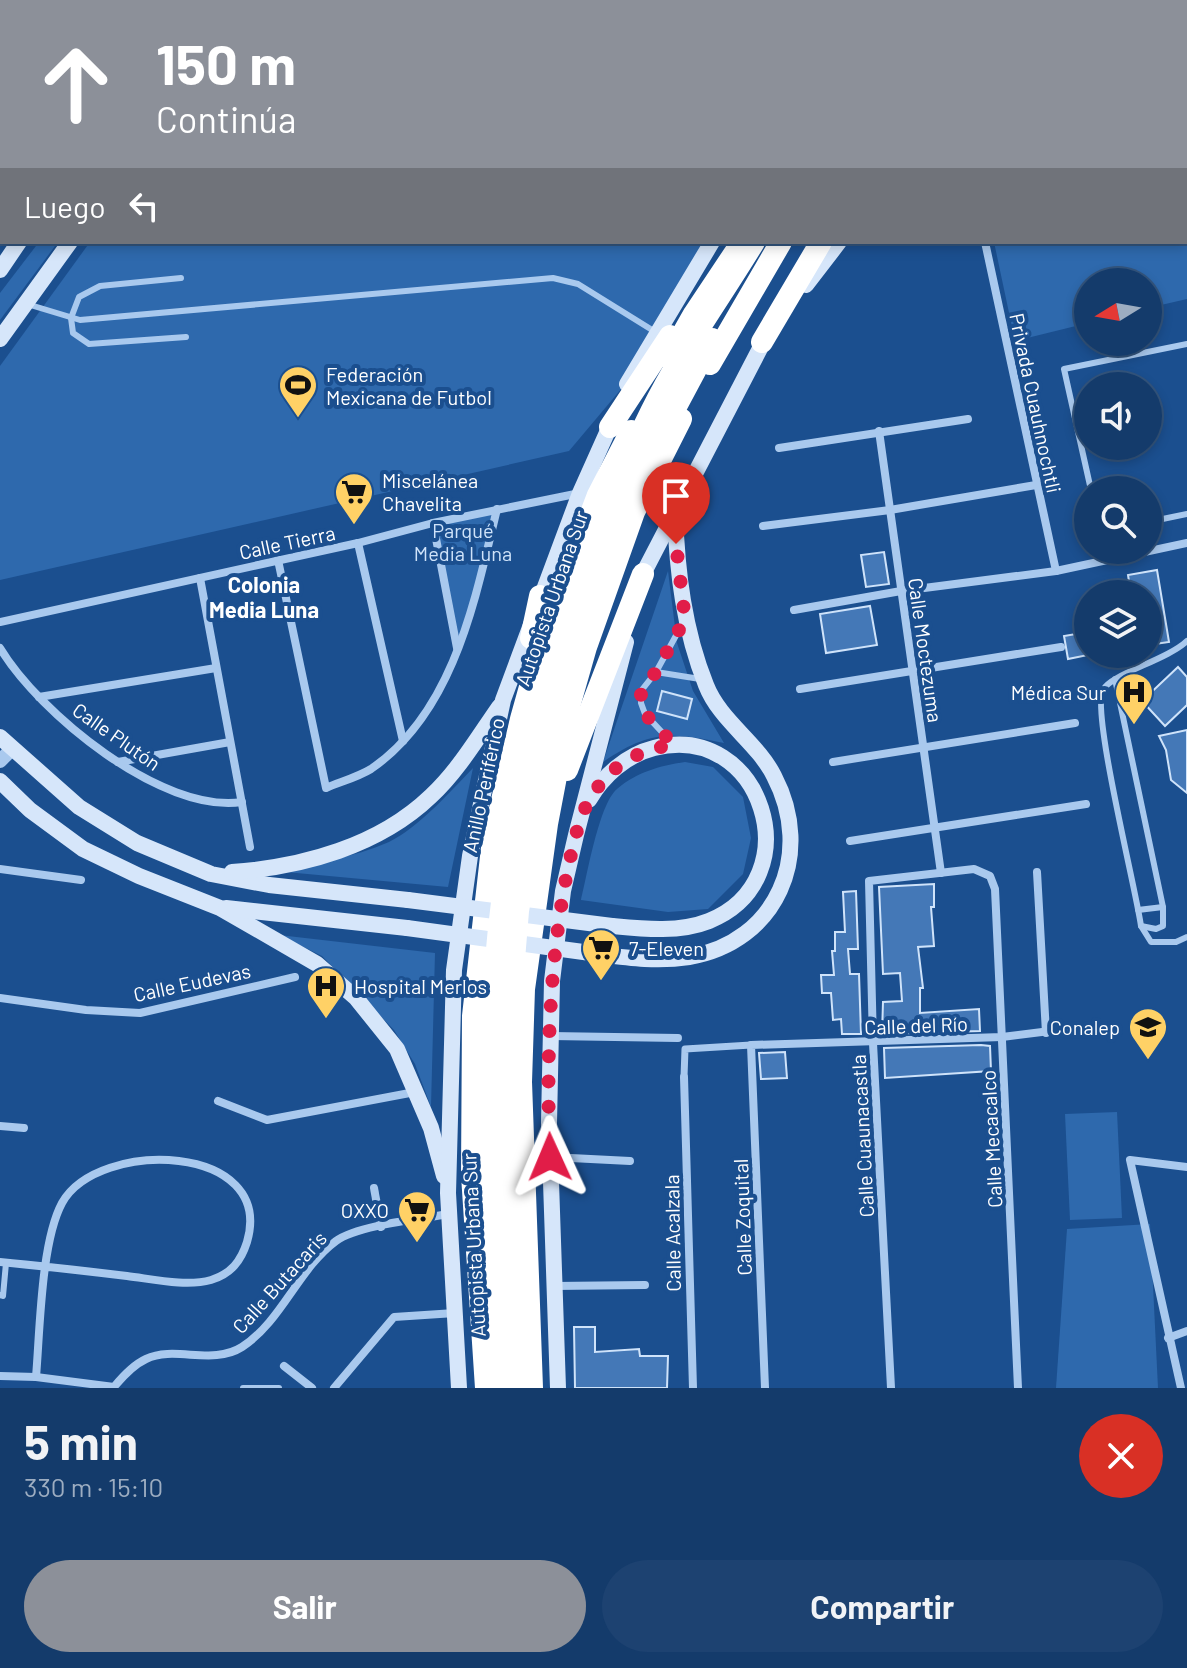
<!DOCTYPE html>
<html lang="es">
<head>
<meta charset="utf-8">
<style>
	:root { --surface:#143b6b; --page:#1d4271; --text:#f1f3f6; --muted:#9dadc1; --line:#33557e; --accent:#8c9099 }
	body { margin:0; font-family:Barlow,sans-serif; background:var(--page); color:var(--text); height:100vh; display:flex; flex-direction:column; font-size:30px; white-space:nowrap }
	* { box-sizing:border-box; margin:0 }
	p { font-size:26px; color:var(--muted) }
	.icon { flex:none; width:44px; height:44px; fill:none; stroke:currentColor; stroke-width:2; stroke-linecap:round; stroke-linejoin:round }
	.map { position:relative; height:1388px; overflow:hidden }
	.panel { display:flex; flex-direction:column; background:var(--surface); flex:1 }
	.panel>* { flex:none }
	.top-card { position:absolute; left:0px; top:0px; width:1188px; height:244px; box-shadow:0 4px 12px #0003,0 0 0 2px var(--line); background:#8c9099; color:#fff; overflow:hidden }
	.needle { width:52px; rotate:259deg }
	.controls { position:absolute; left:1074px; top:268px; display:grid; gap:16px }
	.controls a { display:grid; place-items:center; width:88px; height:88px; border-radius:50%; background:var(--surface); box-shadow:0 4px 12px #0003,0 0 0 2px var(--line); font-size:40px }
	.pin { position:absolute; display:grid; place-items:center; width:68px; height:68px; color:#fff; margin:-82px -34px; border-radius:50% 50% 50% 0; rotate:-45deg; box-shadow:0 0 8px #0007 }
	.pin .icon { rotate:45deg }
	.me { position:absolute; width:88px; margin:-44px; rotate:359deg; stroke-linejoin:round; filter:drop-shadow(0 0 6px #0008) }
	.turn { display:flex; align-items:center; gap:28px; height:168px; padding:0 24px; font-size:36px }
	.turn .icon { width:104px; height:104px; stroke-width:2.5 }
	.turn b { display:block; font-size:56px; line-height:68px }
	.then { display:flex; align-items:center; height:76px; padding:0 24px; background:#0003; gap:16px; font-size:30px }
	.round { display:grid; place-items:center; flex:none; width:84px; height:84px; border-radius:42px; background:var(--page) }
	.summary { display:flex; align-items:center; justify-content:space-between; height:136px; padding:0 24px }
	h1 { font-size:48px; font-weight:700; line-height:60px }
	.cta { display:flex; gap:16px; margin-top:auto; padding:16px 24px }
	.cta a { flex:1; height:92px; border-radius:48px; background:var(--accent); color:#fff; font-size:32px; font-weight:700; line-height:92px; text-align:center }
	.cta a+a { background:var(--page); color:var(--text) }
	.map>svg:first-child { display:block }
	.green { fill:#2e69ad }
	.building { fill:#4478b7; stroke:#cfe3fa; stroke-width:2 }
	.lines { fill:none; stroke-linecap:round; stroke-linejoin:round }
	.service { stroke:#a9c9ee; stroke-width:6 }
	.pedestrian { stroke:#a9c9ee; stroke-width:7 }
	.minor { stroke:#a9c9ee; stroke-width:8 }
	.tertiary { stroke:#a9c9ee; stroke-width:14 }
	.secondary { stroke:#d6e6fa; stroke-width:16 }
	.motorway { stroke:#fff; stroke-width:22 }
	.secondary-bridge { stroke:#d6e6fa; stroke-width:16 }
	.motorway-bridge { stroke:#fff; stroke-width:22 }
	.route { stroke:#e11d48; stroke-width:14; stroke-dasharray:0 25.2 }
	.labels { text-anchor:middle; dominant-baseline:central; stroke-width:8; stroke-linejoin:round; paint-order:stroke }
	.poi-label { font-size:20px; fill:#fff; stroke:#1b4f8f; text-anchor:start }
	.street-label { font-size:20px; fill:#fff; stroke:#1b4f8f }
	.park-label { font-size:20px; fill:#cfe3fa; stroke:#1b4f8f }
	.neighbourhood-label { font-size:22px; font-weight:bold; fill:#fff; stroke:#1b4f8f }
</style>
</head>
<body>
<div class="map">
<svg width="1187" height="1388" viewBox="0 0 1187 1388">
	<rect width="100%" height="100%" fill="#1b4f8f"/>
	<g class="green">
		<polygon points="1056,0 1187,0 1187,299 1148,308 1148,282 1088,282 1088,323 1015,341 994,242 1186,242 1186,2 1054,2"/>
		<polygon points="39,242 58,242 0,320 0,293"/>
		<polygon points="90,242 693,242 707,249 622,388 569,451 0,580 0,366"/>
		<polygon points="497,509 457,648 433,523"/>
		<path d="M 668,571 L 677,643 L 693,691 L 724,743 C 670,732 650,730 603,762 Z"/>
		<path d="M 685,762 L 713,767 L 743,797 L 751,838 L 743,874 L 708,909 L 668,912 L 581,900 C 587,876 599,804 617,789 C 637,772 659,766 685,762 Z"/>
		<path d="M 473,768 L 448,887 L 275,871 C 313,863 353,858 389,842 C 418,828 451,791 473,768 Z"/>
		<polygon points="279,935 435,953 431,1107 415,1064 394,1030 322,956"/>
		<polygon points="1117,1112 1122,1218 1070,1220 1065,1114"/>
		<polygon points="1150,1224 1158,1388 1056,1388 1067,1229"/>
	</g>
	<g class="building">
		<polygon points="884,552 889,584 866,587 861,555"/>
		<polygon points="1157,570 1169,642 1148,645 1148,594 1131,594 1128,575"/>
		<polygon points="870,606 877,645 826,653 820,614"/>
		<polygon points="1088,632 1088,655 1068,659 1064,636"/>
		<polygon points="1178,667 1187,677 1187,705 1165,726 1142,701"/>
		<polygon points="662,691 692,699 687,719 657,711"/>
		<polygon points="1187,730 1187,793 1171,780 1166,750 1159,736"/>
		<polygon points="934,884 934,907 931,907 934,946 918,947 923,988 920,988 920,1013 979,1009 980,1031 882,1034 883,1002 902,1001 900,973 883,974 879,887"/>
		<polygon points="856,891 858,949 848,949 850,974 859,974 861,1034 842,1034 841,1019 833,1020 831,993 822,993 821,975 834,975 832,951 835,951 835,932 845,932 843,892"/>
		<polygon points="981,1045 990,1046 991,1071 885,1078 884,1048"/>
		<polygon points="785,1052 787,1078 761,1079 759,1053"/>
		<polygon points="574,1327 595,1327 595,1352 639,1349 640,1356 668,1356 667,1388 575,1388"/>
	</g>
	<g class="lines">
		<g class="service">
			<polyline points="0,171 2,171"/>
			<polyline points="181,278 100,286 79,297 71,318 73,333 89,344 186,337"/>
			<polyline points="27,304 80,320 553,278 578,284 657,333"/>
			<polyline points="1091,490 1064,369 1187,344"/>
			<polyline points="1148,522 1187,514"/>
			<path d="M 1187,641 C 1167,660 1111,674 1103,690 C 1091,711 1136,889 1141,926 L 1151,942 L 1176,942 L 1187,937"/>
			<polyline points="656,672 700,679"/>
			<polyline points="1115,679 1163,907 1163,926 1156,929 1141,926"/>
			<polyline points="674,745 645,714 641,703 641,691 656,672 684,621"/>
			<polyline points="1138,910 1163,907"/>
			<polyline points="0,1295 3,1296 6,1263"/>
			<polyline points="243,1388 279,1388"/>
		</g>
		<polyline class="pedestrian" points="684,1077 685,1049 751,1045"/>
		<g class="minor">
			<polyline points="392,0 392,2"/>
			<polyline points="622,2 623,0"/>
			<polyline points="735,2 736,0"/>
			<polyline points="985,242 1056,571"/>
			<polyline points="879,431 941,873"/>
			<polyline points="779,448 968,419"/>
			<polyline points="433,523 457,648"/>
			<polyline points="763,526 890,510 1036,485"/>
			<polyline points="358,543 403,741"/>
			<path d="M 278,560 L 326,788 C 340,782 358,777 371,769 C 454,712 475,600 497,509"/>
			<polyline points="200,578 250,847"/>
			<polyline points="794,610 901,591 1056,571 1187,543"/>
			<polyline points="0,622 358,543 433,523 580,493"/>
			<path d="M 0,648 C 39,713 162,814 242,802"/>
			<polyline points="800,689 1061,647"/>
			<polyline points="39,697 216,668"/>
			<polyline points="118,762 230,742"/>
			<polyline points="833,762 1075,723"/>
			<polyline points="850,841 1086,804"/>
			<polyline points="0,869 81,880"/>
			<polyline points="1037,872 1046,1033"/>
			<polyline points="0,998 86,1010 140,1013 295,977"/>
			<polyline points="551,1036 678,1038"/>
			<polyline points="684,1077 693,1388"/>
			<polyline points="218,1101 267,1120 415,1092"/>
			<polyline points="0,1126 24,1128"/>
			<polyline points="551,1157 630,1161"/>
			<polyline points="374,1188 381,1227"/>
			<path d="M 0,1262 C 42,1266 85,1271 127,1276 C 152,1279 186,1287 211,1280 C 231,1274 241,1261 247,1242 C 276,1143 98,1138 62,1203 C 41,1242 40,1330 36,1377"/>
			<polyline points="554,1286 645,1285"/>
			<polyline points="1168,1338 1187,1331"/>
			<polyline points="284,1366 312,1388"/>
			<polyline points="0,1376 36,1377 114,1387"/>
			<path d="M 114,1387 C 123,1376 133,1365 146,1359 C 175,1345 212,1366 242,1347 C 282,1321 298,1269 336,1241 C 358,1225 421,1219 449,1214"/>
			<polyline points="334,1388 394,1317 455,1313"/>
			<polyline points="765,1388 751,1045 1002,1037 1082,1027"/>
			<polyline points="891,1388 873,1043 869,881 974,869 990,876 995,889 1018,1388"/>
			<polyline points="1181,1388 1130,1160 1187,1167"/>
		</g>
		<polyline class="tertiary" points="0,761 12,749"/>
		<g class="secondary">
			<polyline points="141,2 141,0"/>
			<polyline points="176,2 177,0"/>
			<polyline points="905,2 907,0"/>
			<polyline points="1041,2 1042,0"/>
			<polyline points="0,270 19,242"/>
			<polyline points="806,285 839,242"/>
			<polyline points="0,339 70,242"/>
			<polyline points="627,384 712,242"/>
			<polyline points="640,585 643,574 767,335"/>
			<polyline points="0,737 79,807 137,843 211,874 269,885 408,900"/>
			<polyline points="0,781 30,810 83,849 139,876 220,908 317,964 356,998 397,1049 431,1128 444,1176"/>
			<path d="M 589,800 C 603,776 626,755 654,748 C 762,720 813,879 709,921 C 679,933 643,929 612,926"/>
			<path d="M 232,872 C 303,867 379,846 431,796 C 458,771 478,737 499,707"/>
			<polyline points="226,908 407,928"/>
			<path d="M 598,954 C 629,958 658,962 689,957 C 777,942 815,854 774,776 C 757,742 720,721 706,685 C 684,630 677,572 675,513"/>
			<polyline points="459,1388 448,1193 454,970 470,856 503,700 580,493 614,417"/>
			<polyline points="558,1388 549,1123 552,981 563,891 576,835 626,642"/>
		</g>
		<g class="motorway">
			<polyline points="959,2 961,0"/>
			<polyline points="986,2 988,0"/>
			<polyline points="762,342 821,242"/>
			<polyline points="669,358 694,314 742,242"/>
			<polyline points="710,364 781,242"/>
			<polyline points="610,427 670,336"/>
			<polyline points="531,638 540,596"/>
			<polyline points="567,770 643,574"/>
			<polyline points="486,1388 472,1175 473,1016 493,839 521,719 544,637 598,495 631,431"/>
			<polyline points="532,1388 521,1082 524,989 547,824 570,703 586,647 634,512 681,419"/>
		</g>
		<g class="secondary-bridge">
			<polyline points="408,900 612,926"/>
			<polyline points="407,928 598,954"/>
		</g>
		<g class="motorway-bridge">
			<path d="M 504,1388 C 499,1268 487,1147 492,1026 C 500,813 556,603 651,412 C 680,353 720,298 754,242"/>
			<polyline points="520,1388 507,1125 508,1032 518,911 537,795 574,645 625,502 712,339"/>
		</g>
	</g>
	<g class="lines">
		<path class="route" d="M 550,1157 C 546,1060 549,959 569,863 C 575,839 579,815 593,794 C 612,765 639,749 674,745 L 645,714 L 641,703 L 641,691 L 656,672 L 685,619 L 676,544"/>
	</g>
	<defs>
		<symbol id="stadium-pin" viewBox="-11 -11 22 30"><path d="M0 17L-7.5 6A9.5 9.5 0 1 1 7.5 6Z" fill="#ffd166" stroke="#1b4f8f"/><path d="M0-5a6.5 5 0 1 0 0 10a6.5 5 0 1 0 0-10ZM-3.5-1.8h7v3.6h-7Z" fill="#111"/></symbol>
		<symbol id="supermarket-pin" viewBox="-11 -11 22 30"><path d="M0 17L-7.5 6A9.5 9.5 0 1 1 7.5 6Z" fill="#ffd166" stroke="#1b4f8f"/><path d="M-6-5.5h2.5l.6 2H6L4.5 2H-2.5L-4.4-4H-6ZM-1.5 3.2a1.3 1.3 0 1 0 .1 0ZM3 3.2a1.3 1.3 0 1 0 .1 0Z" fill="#111"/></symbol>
		<symbol id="hospital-pin" viewBox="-11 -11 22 30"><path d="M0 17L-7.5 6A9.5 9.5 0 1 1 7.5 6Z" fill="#ffd166" stroke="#1b4f8f"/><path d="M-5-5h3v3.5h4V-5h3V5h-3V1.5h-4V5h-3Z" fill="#111"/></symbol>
		<symbol id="school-pin" viewBox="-11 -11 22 30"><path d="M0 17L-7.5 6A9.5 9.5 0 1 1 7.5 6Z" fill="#ffd166" stroke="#1b4f8f"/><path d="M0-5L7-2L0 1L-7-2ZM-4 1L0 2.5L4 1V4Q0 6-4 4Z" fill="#111"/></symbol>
	</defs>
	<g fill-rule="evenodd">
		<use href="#stadium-pin" x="276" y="363" width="44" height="60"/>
		<use href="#supermarket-pin" x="332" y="470" width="44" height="60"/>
		<use href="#hospital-pin" x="1112" y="670" width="44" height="60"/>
		<use href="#supermarket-pin" x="579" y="926" width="44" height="60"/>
		<use href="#hospital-pin" x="304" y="964" width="44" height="60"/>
		<use href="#school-pin" x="1126" y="1005" width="44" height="60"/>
		<use href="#supermarket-pin" x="395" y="1188" width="44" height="60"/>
	</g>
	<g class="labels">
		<g class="poi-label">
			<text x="326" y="374">Federación<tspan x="326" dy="23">Mexicana de Futbol</tspan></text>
			<text x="382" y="480">Miscelánea<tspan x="382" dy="23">Chavelita</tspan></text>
			<text x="1106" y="692" text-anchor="end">Médica Sur</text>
			<text x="629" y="948">7-Eleven</text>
			<text x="354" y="986">Hospital Merlos</text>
			<text x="1120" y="1027" text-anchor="end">Conalep</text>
			<text x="389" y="1210" text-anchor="end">OXXO</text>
		</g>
		<g class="street-label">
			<text transform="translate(1036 403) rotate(78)">Privada Cuauhnochtli</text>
			<text transform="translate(287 542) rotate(-12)">Calle Tierra</text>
			<text transform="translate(551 598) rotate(-71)">Autopista Urbana Sur</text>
			<text transform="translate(926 650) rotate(82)">Calle Moctezuma</text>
			<text transform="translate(117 736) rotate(35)">Calle Plutón</text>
			<text transform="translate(483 785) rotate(-78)">Anillo Periférico</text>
			<text transform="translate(192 982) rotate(-12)">Calle Eudevas</text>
			<text transform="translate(916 1025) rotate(-2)">Calle del Río</text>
			<text transform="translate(862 1136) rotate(-93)">Calle Cuaunacastla</text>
			<text transform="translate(991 1139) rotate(-93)">Calle Mecacalco</text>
			<text transform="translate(742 1217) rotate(-92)">Calle Zoquital</text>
			<text transform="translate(672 1233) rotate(-91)">Calle Acalzala</text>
			<text transform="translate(473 1245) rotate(-93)">Autopista Urbana Sur</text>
			<text transform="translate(279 1282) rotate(-48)">Calle Butacaris</text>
		</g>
		<g class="park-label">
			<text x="463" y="530">Parqué<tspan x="463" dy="23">Media Luna</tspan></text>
		</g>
		<g class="neighbourhood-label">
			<text x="264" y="584">Colonia<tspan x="264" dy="25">Media Luna</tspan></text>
		</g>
	</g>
</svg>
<div class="controls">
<a><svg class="needle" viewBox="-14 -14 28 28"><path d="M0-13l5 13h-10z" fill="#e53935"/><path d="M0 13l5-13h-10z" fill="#9dadc1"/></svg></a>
<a><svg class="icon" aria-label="sound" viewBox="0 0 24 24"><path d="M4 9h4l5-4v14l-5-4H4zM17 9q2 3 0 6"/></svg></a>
<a><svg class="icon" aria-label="search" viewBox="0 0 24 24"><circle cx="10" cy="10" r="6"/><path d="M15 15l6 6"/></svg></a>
<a><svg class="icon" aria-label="layers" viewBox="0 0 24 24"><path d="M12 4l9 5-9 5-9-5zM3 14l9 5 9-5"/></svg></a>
</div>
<div class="pin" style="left:676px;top:544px;background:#d93025"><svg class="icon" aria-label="arrive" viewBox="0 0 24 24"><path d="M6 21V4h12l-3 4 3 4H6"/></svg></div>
<svg class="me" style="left:550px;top:1157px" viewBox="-20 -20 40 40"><path d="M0-17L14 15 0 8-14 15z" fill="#e11d48" stroke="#fff" stroke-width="4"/></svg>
<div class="top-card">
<div class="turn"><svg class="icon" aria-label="ahead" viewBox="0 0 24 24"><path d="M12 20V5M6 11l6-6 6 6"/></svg><div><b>150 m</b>Continúa</div></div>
<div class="then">Luego<svg class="icon" aria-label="left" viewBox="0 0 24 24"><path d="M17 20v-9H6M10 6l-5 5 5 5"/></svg></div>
</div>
</div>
<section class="panel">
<div class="summary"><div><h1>5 min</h1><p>330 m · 15:10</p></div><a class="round" style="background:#d93025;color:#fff"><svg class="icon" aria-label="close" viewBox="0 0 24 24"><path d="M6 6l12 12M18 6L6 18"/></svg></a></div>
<div class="cta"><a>Salir</a><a>Compartir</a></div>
</section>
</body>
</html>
